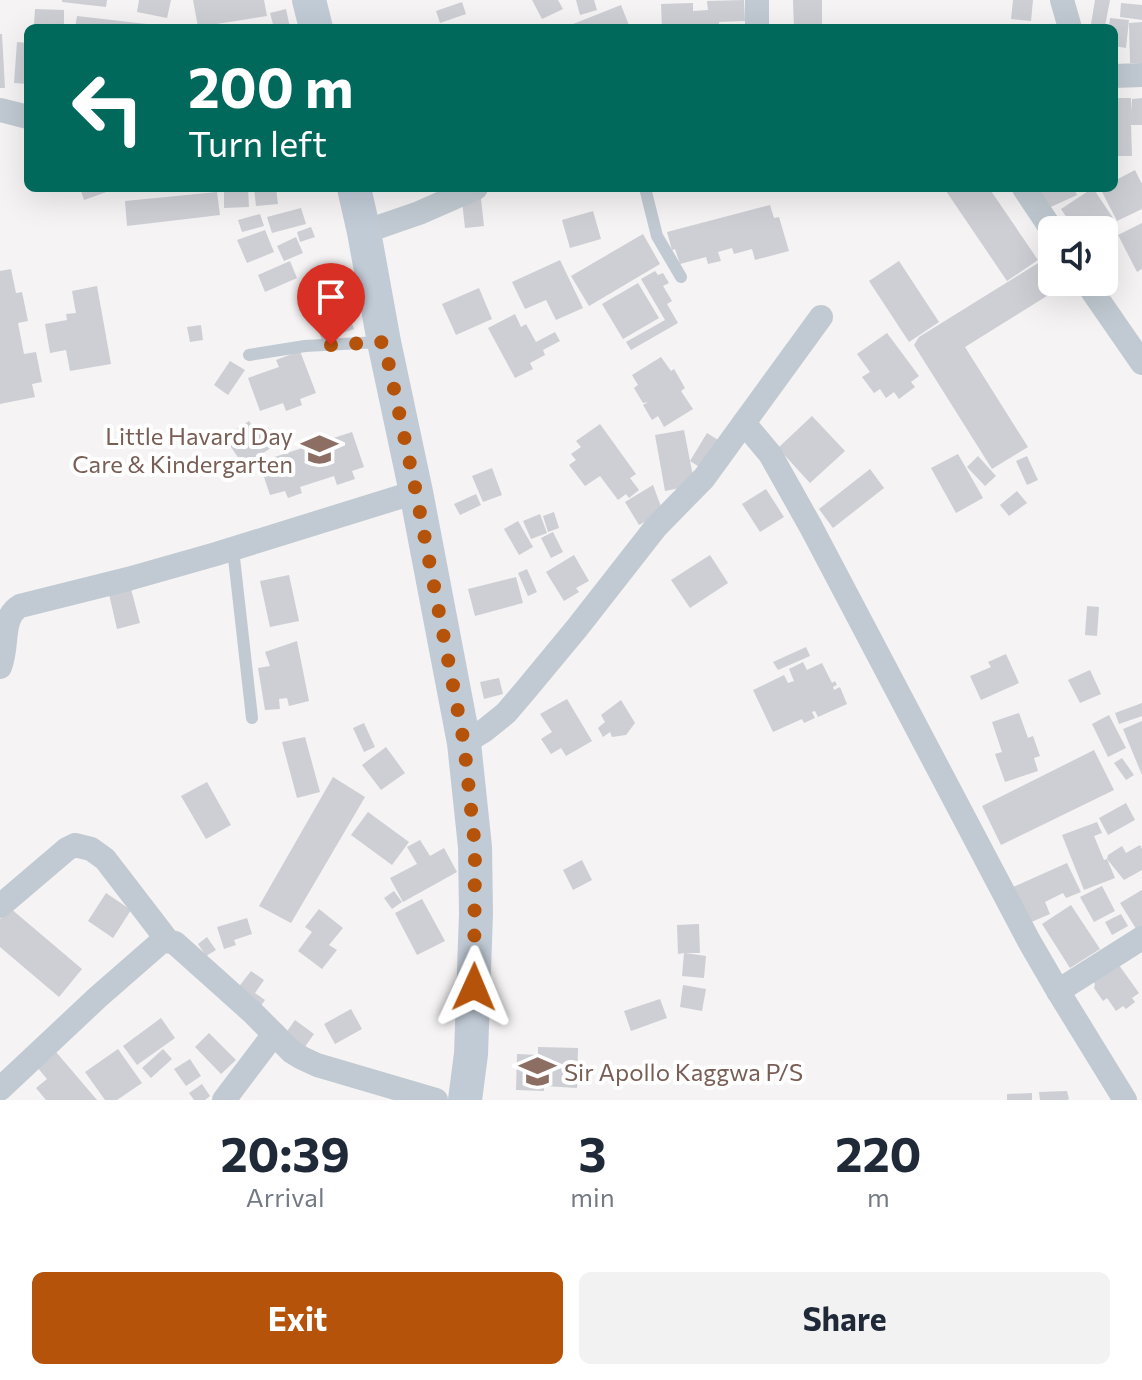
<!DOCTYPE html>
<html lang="en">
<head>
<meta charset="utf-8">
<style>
	:root { --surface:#fff; --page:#f2f2f3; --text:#1f2937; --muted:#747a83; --accent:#b45309 }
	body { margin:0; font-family:Commissioner,sans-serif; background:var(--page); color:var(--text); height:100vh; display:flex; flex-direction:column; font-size:30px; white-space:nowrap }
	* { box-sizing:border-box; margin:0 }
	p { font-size:26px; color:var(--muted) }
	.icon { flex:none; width:44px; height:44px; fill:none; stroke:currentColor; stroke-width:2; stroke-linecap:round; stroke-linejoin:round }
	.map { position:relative; height:1100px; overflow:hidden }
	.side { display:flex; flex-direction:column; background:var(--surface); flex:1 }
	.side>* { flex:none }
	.guide { position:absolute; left:24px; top:24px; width:1094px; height:168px; border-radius:12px; box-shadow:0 8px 32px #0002; background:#00695c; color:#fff; overflow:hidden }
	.buttons { position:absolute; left:1038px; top:216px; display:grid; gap:16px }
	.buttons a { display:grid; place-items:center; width:80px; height:80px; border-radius:12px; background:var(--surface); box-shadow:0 8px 32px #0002; font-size:40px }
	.pin { position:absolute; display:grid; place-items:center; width:68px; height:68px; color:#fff; margin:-82px -34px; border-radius:50% 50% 50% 0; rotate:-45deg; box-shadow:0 0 8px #0007 }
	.pin .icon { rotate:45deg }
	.me { position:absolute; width:88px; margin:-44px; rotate:1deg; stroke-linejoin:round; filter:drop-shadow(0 0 6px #0008) }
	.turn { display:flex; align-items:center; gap:28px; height:168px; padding:0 32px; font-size:36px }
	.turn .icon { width:104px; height:104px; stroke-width:2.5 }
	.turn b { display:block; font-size:56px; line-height:68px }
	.eta { display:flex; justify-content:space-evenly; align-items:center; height:136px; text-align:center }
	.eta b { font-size:48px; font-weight:700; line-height:56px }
	.cta { display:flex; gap:16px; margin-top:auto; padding:16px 32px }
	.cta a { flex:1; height:92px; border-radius:12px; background:var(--accent); color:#fff; font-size:32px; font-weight:700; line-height:92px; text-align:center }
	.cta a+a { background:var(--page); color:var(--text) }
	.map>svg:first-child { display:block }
	.building { fill:#cdcfd5 }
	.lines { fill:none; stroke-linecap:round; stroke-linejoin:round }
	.lane { stroke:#c1cad2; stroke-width:12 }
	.street { stroke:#c1cad2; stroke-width:24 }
	.secondary { stroke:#c1cbd6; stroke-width:34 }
	.route { stroke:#b45309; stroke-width:14; stroke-dasharray:0 25.2 }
	.labels { text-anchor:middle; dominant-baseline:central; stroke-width:8; stroke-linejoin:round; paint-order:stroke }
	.education-label { font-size:24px; fill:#785e54; stroke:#fff; text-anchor:end }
</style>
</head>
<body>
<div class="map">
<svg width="1142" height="1100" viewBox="0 0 1142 1100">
	<rect width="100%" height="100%" fill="#f5f3f3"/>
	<g class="building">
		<polygon points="62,0 107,0 106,7 62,2"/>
		<polygon points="139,0 171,0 167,18 137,12"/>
		<polygon points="193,0 264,0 267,16 198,27"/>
		<polygon points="532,0 558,0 563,9 542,19"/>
		<polygon points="576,0 594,0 597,10 580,15"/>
		<polygon points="744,0 745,21 719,22 719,28 662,28 661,4 693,3 693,11 708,10 707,1"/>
		<polygon points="793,0 822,0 822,28 794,28"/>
		<polygon points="1013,0 1033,0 1031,21 1011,19"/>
		<polygon points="1095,0 1110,0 1105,26 1091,24"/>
		<polygon points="462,2 466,14 440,23 436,11"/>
		<polygon points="1121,3 1142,5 1142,20 1120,17"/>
		<polygon points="621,5 630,28 575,28 573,24"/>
		<polygon points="35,9 64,10 64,25 34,24"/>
		<polygon points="286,9 290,28 274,28 270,13"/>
		<polygon points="77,16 164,26 164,28 75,28"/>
		<polygon points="1110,18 1129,20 1126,48 1114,46 1114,28 1109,28"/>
		<polygon points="1142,22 1142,63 1130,63 1129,23"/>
		<polygon points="0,34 2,34 5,88 0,88"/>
		<polygon points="17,42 28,43 28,84 14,83"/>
		<polygon points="1117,98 1131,98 1131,111 1132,99 1142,98 1142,125 1131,125 1132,156 1118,156"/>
		<polygon points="1135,170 1142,184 1142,209 1117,221 1100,188 1114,188 1114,181"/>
		<polygon points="80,188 112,188 112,190 84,200"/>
		<polygon points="224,188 248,188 249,207 224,208"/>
		<polygon points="254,188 276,188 278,204 256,206"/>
		<polygon points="944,188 989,188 1038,260 1007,281"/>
		<polygon points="1031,188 1074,188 1077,195 1042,211"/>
		<polygon points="1093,188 1113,218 1095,230 1075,230 1061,209"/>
		<polygon points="217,192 220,215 127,226 125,201"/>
		<polygon points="481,199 484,226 465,228 462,201"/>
		<polygon points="770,205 774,218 779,217 789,251 755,260 752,249 734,254 732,248 718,252 721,261 708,264 706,257 680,264 675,249 672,250 667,232"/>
		<polygon points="301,208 306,224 272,233 267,217"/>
		<polygon points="593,211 601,239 570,248 562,220"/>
		<polygon points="260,214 264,226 242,232 238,220"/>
		<polygon points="1142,223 1142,269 1137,272 1118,235"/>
		<polygon points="311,227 315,237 300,242 297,232"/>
		<polygon points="265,230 274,252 247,263 237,240"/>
		<polygon points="643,234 660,264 589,306 571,276"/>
		<polygon points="296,237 303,253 284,261 277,246"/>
		<polygon points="1048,257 1052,263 1052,282 1064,282 1066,284 965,347 1028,447 992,469 914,345 919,337"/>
		<polygon points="560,260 583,308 556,320 546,300 525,309 512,282"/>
		<polygon points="290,261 297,278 265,292 258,275"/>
		<polygon points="899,261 939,322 909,342 869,281"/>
		<polygon points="11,269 16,293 22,292 28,321 18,323 24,354 36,352 42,382 32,384 35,397 0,404 0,271"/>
		<polygon points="655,271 658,275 663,273 669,283 663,286 672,301 667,304 678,323 631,350 626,342 665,320 641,279"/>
		<polygon points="638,283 659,318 623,339 602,304"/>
		<polygon points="97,286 111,364 70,371 66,350 50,353 45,324 67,320 66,314 76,313 72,291"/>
		<polygon points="479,288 492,319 456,335 442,304"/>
		<polygon points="340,291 354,329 322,340 308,303"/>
		<polygon points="515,314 521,327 526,324 536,342 555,332 560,341 543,350 545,355 530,363 533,369 515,378 488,328"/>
		<polygon points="201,325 203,340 190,342 187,327"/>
		<polygon points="887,333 919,376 911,382 915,387 899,399 894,392 886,398 880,389 874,393 862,377 870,372 857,354"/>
		<polygon points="300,351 316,393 300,399 302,405 286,411 283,403 260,411 248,378 279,367 276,360"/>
		<polygon points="661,357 671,371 674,369 685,388 681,391 693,409 664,427 658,416 652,420 643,405 648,402 643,403 634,388 638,385 632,375"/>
		<polygon points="230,361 245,370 228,395 214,385"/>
		<polygon points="812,416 845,451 810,483 778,448"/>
		<polygon points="249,421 258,434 268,427 278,443 244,466 224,437"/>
		<polygon points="600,424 636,474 630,478 639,490 629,498 626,494 618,500 600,476 585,486 569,465 576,460 571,454 581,447 576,441"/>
		<polygon points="684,430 690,461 707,433 723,443 706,471 690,461 695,485 665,491 655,435"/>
		<polygon points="352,432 364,467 352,471 355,479 337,485 334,476 300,487 302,493 288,498 285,491 270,495 259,462"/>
		<polygon points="958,454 983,498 956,513 931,468"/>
		<polygon points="978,456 996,476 985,486 967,467"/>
		<polygon points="1027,456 1038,480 1027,485 1016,461"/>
		<polygon points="492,468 502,495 483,502 472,476"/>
		<polygon points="870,469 884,488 833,528 819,509"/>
		<polygon points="653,485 663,512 639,525 625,502"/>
		<polygon points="766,489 784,517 760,532 742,504"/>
		<polygon points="1017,491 1027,503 1009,516 1000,505"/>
		<polygon points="476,494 481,505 460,515 454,504"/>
		<polygon points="554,512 559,528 548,532 543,516"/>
		<polygon points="540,514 547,533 531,539 523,521"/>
		<polygon points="518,521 533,547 519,555 504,529"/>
		<polygon points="553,532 563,552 551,558 541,538"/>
		<polygon points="574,555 589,581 576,588 579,592 564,601 546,572"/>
		<polygon points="710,555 728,583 690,608 671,580"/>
		<polygon points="527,569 537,592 528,596 518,573"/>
		<polygon points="289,575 299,621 270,627 260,581"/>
		<polygon points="516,577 523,603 475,616 468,589"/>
		<polygon points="131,589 140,623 117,629 109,594"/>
		<polygon points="1087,606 1099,607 1097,636 1085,635"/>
		<polygon points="297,641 309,701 289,706 287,698 279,699 280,709 265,710 258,668 270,666 265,652"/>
		<polygon points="806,647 810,656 778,670 773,662"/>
		<polygon points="1006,654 1019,683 981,700 970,676 991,667 988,662"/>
		<polygon points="803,662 807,670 822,663 832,683 835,681 837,685 833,687 834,690 840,687 847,704 818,717 815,711 812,712 815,718 804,723 802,719 773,732 753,690 784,675 788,683 794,681 789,669"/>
		<polygon points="1090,670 1101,694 1080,703 1068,680"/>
		<polygon points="499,678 503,694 484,699 480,682"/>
		<polygon points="567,699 592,741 566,756 561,748 551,754 541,739 552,732 540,714"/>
		<polygon points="621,700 635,723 626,735 612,737 610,732 603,737 598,728 605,722 601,715"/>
		<polygon points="1142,703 1142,716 1119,724 1115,713"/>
		<polygon points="1019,713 1028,738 1033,736 1040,756 1034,758 1038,771 1005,782 995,754 1002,752 992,722"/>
		<polygon points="1109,715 1126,748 1108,757 1092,724"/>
		<polygon points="1142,721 1142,775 1123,729"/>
		<polygon points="364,723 375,747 364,752 353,728"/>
		<polygon points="305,737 320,792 297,798 282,742"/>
		<polygon points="386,747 405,773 381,790 362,765"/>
		<polygon points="1094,750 1114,790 1001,845 982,806"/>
		<polygon points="1122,758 1134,775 1126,780 1114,763"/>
		<polygon points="333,777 365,797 291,923 259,906"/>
		<polygon points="207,782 231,825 206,839 181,796"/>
		<polygon points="1126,803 1135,820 1108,835 1099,818"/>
		<polygon points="368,812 409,842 392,865 351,835"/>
		<polygon points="1097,822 1102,833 1094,836 1104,860 1107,859 1115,878 1084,890 1062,835"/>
		<polygon points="420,840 430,856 444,848 457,872 403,902 390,878 417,864 407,847"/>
		<polygon points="1140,845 1142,849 1142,870 1124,880 1107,859 1108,855 1122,846 1126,853"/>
		<polygon points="582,860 592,880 573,890 563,870"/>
		<polygon points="1067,863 1081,892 1066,898 1063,893 1045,902 1050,914 1029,923 1013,887"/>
		<polygon points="1102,886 1115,911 1094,922 1080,897"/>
		<polygon points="1142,890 1142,929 1138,932 1120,903"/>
		<polygon points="394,891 402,902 392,909 384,898"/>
		<polygon points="106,893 131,910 113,938 88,921"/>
		<polygon points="422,899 445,941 417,955 395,913"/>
		<polygon points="1071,905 1100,949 1070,968 1042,924"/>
		<polygon points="10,908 82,969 59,997 0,947 0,919"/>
		<polygon points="319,909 343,928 329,945 337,950 322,969 298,951 312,932 305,927"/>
		<polygon points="1121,914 1128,926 1112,935 1105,922"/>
		<polygon points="247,918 252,934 234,940 236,945 224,949 217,927"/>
		<polygon points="699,924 700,953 685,953 706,956 704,978 682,976 684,953 678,954 677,925"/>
		<polygon points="207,937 216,950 206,956 198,944"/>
		<polygon points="1116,961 1139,993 1132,998 1135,1002 1126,1009 1123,1006 1116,1011 1107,998 1103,1001 1094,988 1095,984 1091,978"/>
		<polygon points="251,971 264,980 255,993 265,1000 258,1010 234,993"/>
		<polygon points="683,985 706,989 702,1011 680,1007"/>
		<polygon points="660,999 667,1018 631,1031 624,1011"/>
		<polygon points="351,1009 362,1029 335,1044 324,1024"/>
		<polygon points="161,1018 175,1038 137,1065 123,1046"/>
		<polygon points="295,1020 314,1034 302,1051 283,1037"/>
		<polygon points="209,1033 236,1060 221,1074 195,1047"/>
		<polygon points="538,1047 578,1048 577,1088 544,1086 544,1091 516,1090 517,1054 538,1055"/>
		<polygon points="118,1049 142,1083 117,1100 105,1100 85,1072"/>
		<polygon points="163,1049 172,1059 151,1078 142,1068"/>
		<polygon points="56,1052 97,1100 46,1100 36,1088 47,1079 37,1067"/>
		<polygon points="190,1059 201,1076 186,1086 174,1069"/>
		<polygon points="202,1084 210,1096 205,1100 194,1100 189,1093"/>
		<polygon points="1067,1091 1069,1099 1067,1100 1040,1100 1039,1092"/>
		<polygon points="1032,1093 1032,1100 1007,1100 1007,1094"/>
	</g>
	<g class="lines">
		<g class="lane">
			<polyline points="645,188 657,236 681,277"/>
			<polyline points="249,355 305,346 380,342"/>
			<polyline points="233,549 252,718"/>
		</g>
		<g class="street">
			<polyline points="1062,0 1070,28"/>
			<polyline points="757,28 757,0"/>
			<polyline points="1114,76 1142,75"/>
			<polyline points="0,110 28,117"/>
			<polyline points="1024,188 1052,230"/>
			<polyline points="364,232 419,213 476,188"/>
			<polyline points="1086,282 1142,363"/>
			<polyline points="744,423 770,454 811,527 1029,941 1058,991 1125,1100"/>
			<path d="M 0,667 C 9,645 0,618 20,606 L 128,579 L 216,554 L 416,492"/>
			<polyline points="464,743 485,730 506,713 524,692 577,628 656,527 704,478 821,317"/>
			<polyline points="0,906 67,849 75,845 91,849 105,859 168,941 175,943 252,1012 292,1052 302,1058 317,1065 436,1100"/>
			<polyline points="1058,991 1142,938"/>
			<polyline points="0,1089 98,997 161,942 168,941"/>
			<polyline points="224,1100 274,1034"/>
		</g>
		<g class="secondary">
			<polyline points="309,0 316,28"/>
			<polyline points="354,188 364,232 384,342 416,492 464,743 475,847 476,914 471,1054 465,1100"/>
		</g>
	</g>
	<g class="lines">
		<polyline class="route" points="331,345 384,342 416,492 464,743 475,847 474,987"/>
	</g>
	<defs>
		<symbol id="school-bare" viewBox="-9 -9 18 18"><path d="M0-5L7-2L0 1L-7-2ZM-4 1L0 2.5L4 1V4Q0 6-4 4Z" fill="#8d6e63" stroke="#fff" stroke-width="2.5" paint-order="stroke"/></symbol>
	</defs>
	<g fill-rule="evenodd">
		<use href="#school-bare" x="294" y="424" width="51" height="51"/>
		<use href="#school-bare" x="512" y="1046" width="51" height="51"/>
	</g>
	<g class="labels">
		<g class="education-label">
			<text x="293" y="435">Little Havard Day<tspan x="293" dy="28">Care &amp; Kindergarten</tspan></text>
			<text x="564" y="1071" text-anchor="start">Sir Apollo Kaggwa P/S</text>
		</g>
	</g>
</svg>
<div class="buttons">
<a><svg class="icon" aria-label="sound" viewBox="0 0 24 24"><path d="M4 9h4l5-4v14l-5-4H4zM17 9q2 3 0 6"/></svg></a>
</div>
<div class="pin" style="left:331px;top:345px;background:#d93025"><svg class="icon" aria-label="arrive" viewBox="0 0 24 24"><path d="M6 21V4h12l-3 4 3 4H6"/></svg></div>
<svg class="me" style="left:474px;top:987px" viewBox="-20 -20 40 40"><path d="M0-17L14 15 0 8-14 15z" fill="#b45309" stroke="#fff" stroke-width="4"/></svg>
<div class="guide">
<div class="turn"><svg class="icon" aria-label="left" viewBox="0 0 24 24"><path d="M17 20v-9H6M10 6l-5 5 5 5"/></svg><div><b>200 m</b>Turn left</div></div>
</div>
</div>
<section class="side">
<div class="eta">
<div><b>20:39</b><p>Arrival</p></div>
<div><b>3</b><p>min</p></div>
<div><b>220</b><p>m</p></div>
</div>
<div class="cta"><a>Exit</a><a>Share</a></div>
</section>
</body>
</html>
